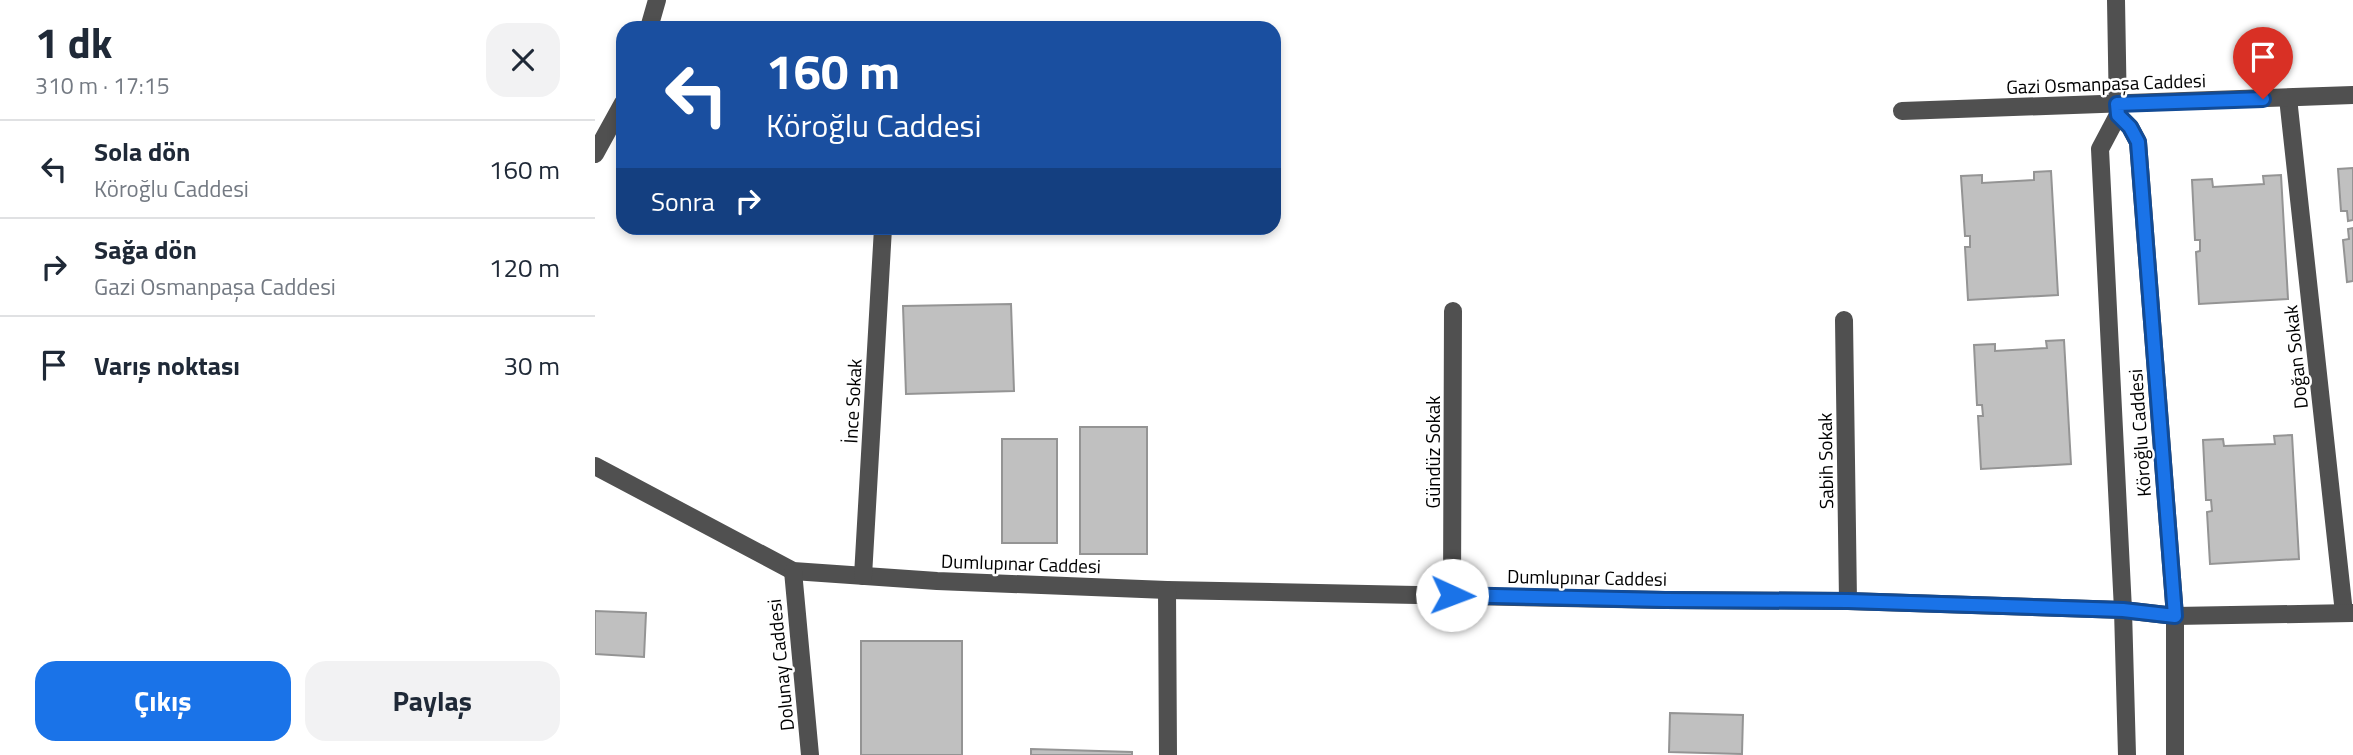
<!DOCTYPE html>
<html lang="tr">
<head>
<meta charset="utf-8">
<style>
	:root { --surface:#fff; --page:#f2f2f3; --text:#1f2937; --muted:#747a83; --line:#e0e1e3; --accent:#1a73e8 }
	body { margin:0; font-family:"Titillium Web",sans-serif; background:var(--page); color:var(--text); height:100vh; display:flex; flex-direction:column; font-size:26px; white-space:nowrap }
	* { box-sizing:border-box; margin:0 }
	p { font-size:23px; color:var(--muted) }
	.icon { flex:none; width:38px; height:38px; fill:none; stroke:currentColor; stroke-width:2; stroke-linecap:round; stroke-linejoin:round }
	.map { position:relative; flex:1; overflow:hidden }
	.side { display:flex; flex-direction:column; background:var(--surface); width:595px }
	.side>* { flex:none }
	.top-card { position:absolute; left:21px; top:21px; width:665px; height:214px; border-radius:21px; box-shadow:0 4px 10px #0003; background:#1a4fa0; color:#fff; overflow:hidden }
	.pin { position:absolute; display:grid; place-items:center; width:60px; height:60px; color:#fff; margin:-72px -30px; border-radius:50% 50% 50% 0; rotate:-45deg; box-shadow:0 0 7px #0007 }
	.pin .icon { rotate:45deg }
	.me { position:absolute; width:77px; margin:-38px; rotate:92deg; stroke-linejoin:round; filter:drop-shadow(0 0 5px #0008) }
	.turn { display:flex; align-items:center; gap:24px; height:147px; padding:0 35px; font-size:32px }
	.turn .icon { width:91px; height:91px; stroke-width:2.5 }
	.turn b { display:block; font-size:49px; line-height:60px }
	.then { display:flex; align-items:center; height:66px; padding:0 35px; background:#0003; gap:14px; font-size:26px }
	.round { display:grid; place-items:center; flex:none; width:74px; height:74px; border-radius:21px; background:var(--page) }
	.summary { display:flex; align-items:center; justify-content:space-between; height:119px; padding:0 35px }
	h1 { font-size:42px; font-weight:700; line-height:52px }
	.action { display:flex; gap:14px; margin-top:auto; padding:14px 35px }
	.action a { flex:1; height:80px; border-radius:21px; background:var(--accent); color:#fff; font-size:28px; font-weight:700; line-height:80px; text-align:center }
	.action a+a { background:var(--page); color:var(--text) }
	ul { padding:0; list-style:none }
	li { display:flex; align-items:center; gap:21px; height:98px; padding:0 35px; border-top:2px solid var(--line) }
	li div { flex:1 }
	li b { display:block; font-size:26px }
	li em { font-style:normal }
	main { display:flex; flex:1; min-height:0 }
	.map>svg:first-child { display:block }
	.building { fill:#c0c0c0; stroke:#949494; stroke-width:2 }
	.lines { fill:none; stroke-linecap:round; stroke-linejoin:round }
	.minor { stroke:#505050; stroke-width:18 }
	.route-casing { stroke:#114b97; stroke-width:18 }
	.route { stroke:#1a73e8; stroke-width:12 }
	.labels { text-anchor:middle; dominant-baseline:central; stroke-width:5; stroke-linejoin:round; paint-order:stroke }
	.street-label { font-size:19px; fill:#000; stroke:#fff }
</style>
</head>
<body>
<main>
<section class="side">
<div class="summary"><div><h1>1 dk</h1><p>310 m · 17:15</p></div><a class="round"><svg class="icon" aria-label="close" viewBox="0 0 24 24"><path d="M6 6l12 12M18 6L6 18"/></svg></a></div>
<ul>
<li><svg class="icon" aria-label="left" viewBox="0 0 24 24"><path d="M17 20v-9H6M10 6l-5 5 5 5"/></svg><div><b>Sola dön</b><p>Köroğlu Caddesi</p></div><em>160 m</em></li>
<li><svg class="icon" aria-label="right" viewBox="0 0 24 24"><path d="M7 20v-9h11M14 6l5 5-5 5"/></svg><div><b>Sağa dön</b><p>Gazi Osmanpaşa Caddesi</p></div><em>120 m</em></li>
<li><svg class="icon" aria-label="arrive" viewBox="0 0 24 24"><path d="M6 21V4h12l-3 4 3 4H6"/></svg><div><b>Varış noktası</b></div><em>30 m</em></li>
</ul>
<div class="action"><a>Çıkış</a><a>Paylaş</a></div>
</section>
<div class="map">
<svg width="1758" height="755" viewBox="0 0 1758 755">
	<rect width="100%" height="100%" fill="#fff"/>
	<g class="building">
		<polygon points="1758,168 1758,220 1753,221 1752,211 1746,211 1743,169"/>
		<polygon points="1456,171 1463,295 1373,300 1370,247 1375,247 1375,236 1370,236 1366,176 1387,175 1387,183 1439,180 1439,172"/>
		<polygon points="1686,175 1693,299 1604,304 1601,252 1605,251 1605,240 1600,240 1597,180 1617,179 1618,187 1669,184 1668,176"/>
		<polygon points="324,228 435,228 435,233 324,231"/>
		<polygon points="1758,228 1758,281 1752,282 1748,240 1754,239 1753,229"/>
		<polygon points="416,304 419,391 311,394 308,306"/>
		<polygon points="1469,340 1476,464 1386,469 1383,416 1388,416 1387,405 1382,405 1379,345 1400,344 1400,351 1452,348 1451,341"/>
		<rect x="485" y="427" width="67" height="127"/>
		<polygon points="1697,435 1704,559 1615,564 1612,512 1617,511 1616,500 1611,500 1608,440 1628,439 1629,446 1680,444 1679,436"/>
		<rect x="407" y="439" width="55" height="104"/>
		<polygon points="0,611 51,613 49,657 0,654"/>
		<rect x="266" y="641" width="101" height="114"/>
		<polygon points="1075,713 1148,715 1147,754 1074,752"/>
		<polygon points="436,749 537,752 537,755 436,755"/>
	</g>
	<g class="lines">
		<g class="minor">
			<polyline points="1521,0 1523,115 1505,149 1528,610 1532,755"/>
			<polyline points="54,28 62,0"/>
			<polyline points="1693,98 1749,613"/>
			<polyline points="1307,111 1758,95"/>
			<polyline points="1523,115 1535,127 1543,142 1580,616 1580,755"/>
			<polyline points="0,154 28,103"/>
			<polyline points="1249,320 1253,601"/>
			<polyline points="0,466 198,571 342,581 572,590 1070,600 1253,601 1528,610 1580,616 1758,613"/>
			<polyline points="198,571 215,755"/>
			<polyline points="268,576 288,228"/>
			<polyline points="572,590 573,755"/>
			<polyline points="857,595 858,311"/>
		</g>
	</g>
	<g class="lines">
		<defs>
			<polyline id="route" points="857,595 1070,600 1253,601 1528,610 1580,616 1543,142 1535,127 1523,115 1522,104 1668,99"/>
		</defs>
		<use href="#route" class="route-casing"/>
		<use href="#route" class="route"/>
	</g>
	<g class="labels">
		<g class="street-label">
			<text transform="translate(1511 83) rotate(-2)">Gazi Osmanpaşa Caddesi</text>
			<text transform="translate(1700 357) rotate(-96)">Doğan Sokak</text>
			<text transform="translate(257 401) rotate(-87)">İnce Sokak</text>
			<text transform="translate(1544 433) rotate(-94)">Köroğlu Caddesi</text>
			<text transform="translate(837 452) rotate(-90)">Gündüz Sokak</text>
			<text transform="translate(1230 461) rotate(-91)">Sabih Sokak</text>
			<text transform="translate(426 563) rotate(2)">Dumlupınar Caddesi</text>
			<text transform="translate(992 577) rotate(1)">Dumlupınar Caddesi</text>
			<text transform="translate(185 665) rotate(-96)">Dolunay Caddesi</text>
		</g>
	</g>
</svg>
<div class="pin" style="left:1668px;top:99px;background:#d93025"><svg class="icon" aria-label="arrive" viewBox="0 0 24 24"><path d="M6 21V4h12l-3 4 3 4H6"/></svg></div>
<svg class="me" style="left:857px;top:595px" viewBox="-20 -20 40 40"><circle r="19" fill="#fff"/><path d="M0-13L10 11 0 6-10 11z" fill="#1a73e8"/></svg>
<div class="top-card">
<div class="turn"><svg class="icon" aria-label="left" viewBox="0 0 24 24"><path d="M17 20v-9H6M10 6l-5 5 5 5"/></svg><div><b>160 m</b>Köroğlu Caddesi</div></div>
<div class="then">Sonra<svg class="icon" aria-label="right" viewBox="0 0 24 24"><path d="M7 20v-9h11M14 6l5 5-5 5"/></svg></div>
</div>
</div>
</main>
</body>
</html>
